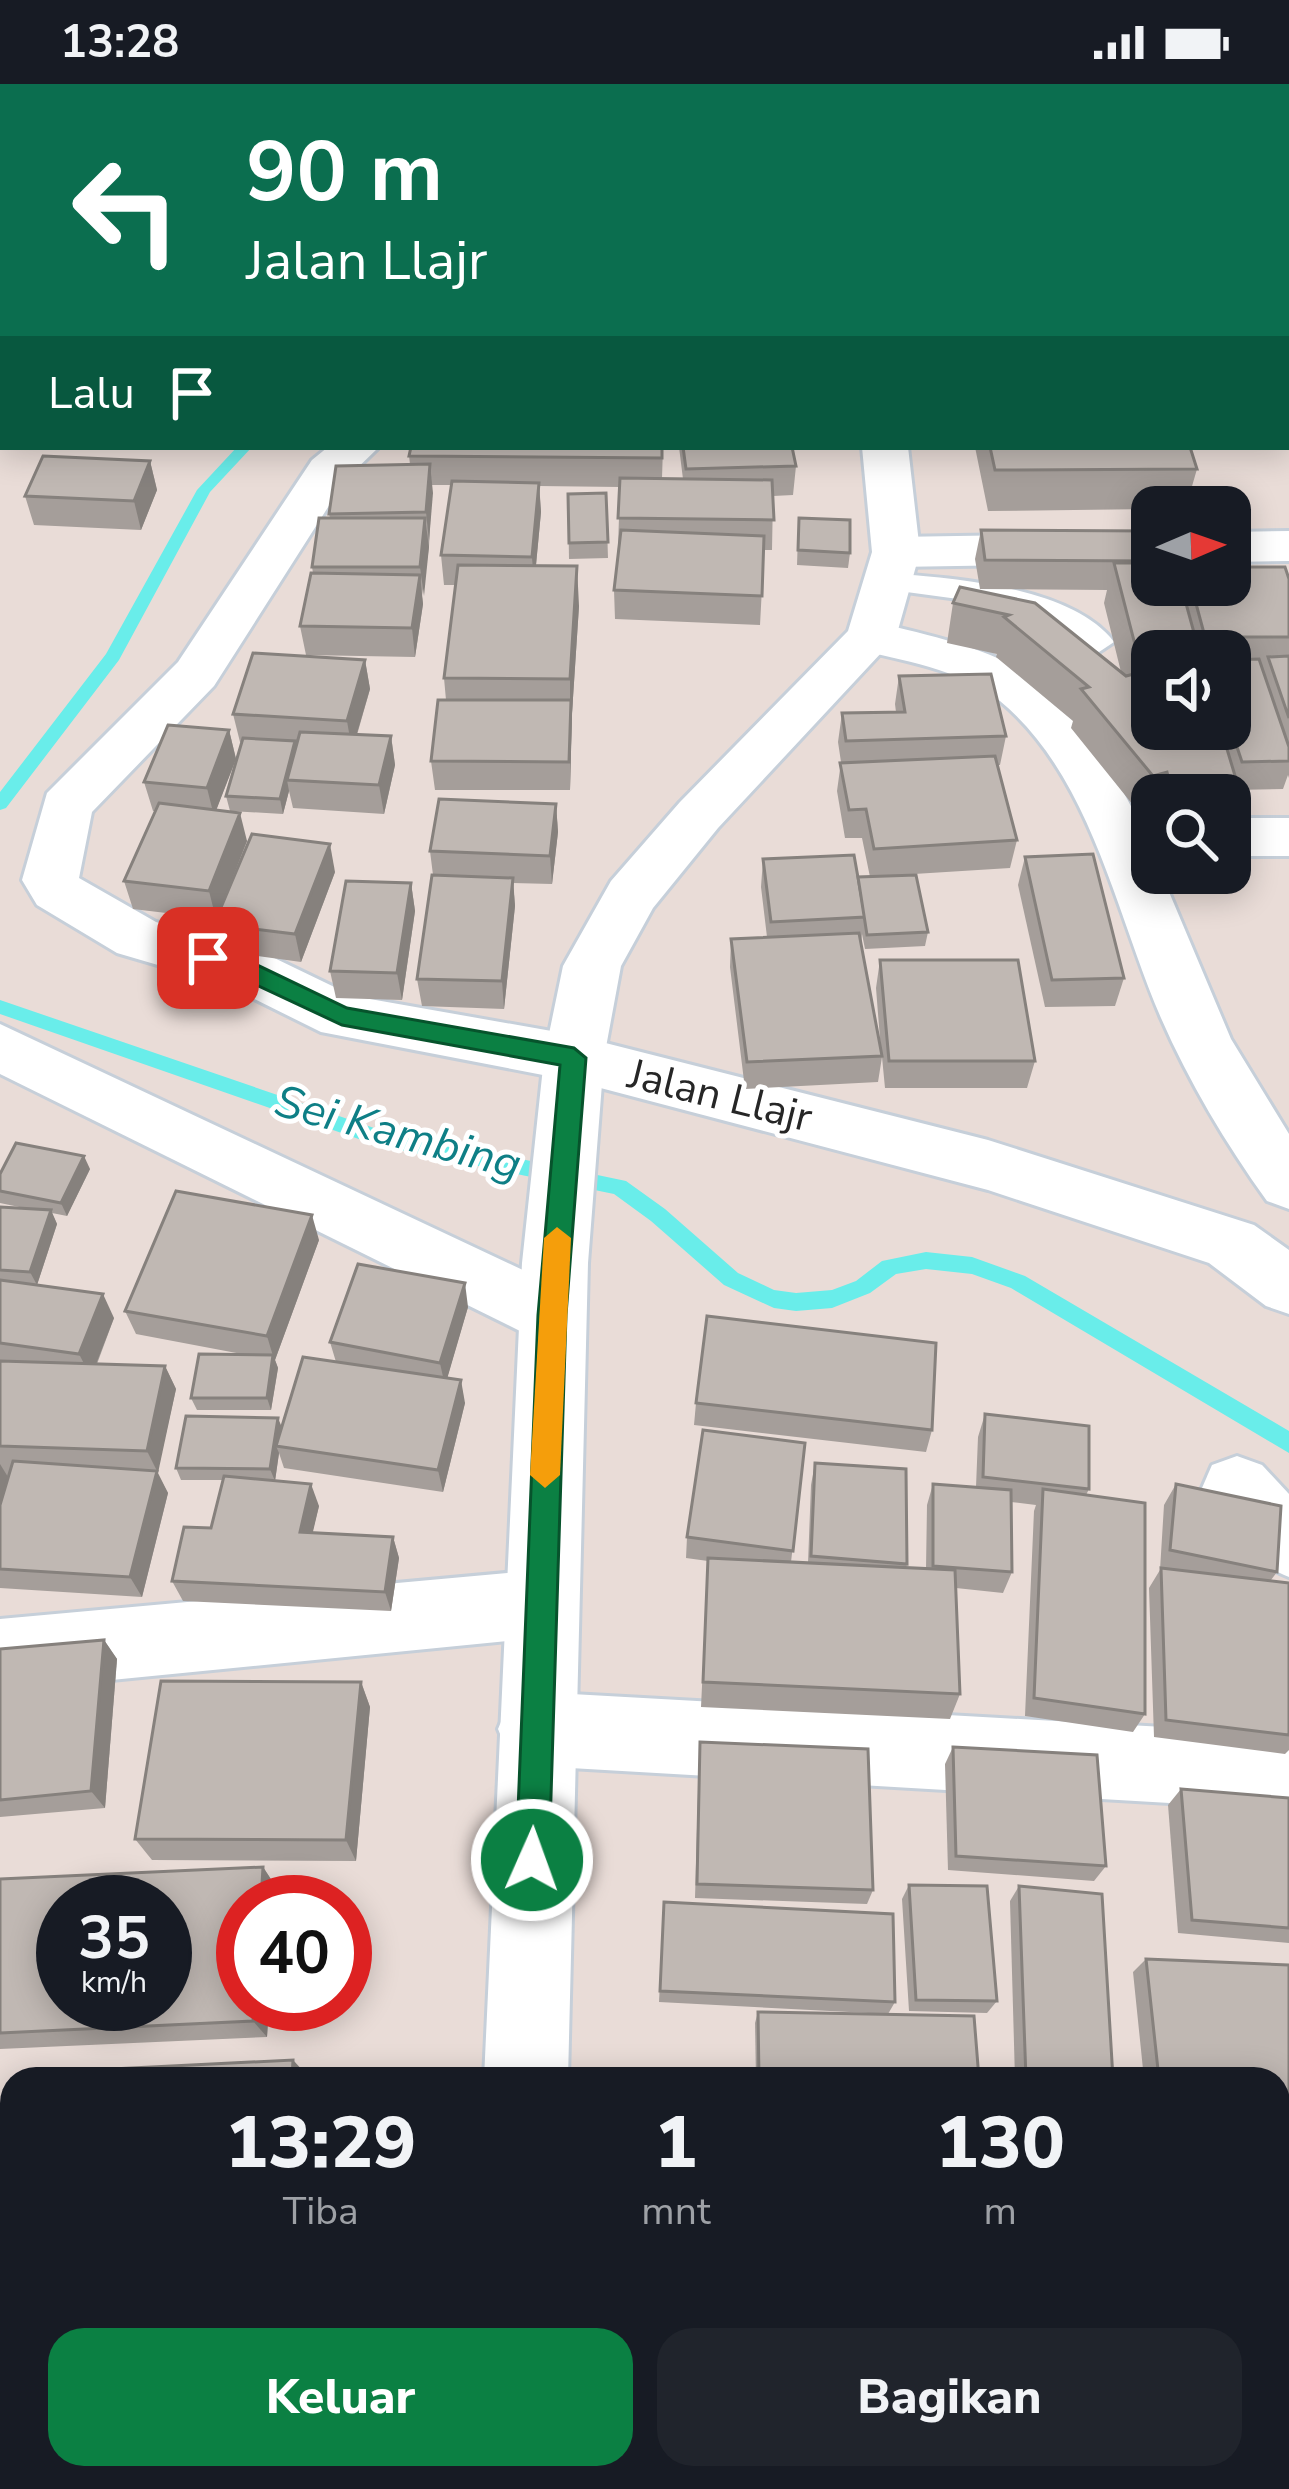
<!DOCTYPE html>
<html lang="id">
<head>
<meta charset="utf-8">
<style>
	:root { --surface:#171b24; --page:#20242c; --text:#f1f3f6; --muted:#9ea1a6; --accent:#0b8043 }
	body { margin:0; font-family:"Nunito Sans",sans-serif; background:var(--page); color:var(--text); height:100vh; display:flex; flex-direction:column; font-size:45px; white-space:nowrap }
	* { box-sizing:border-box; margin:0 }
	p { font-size:39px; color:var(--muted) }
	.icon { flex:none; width:66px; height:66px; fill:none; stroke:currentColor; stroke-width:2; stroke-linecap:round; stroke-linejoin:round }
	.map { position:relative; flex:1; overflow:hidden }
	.details { position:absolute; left:0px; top:1983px; width:1290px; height:423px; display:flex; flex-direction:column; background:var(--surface); border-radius:36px 36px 0 0; box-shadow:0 6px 30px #0003 }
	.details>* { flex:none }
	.top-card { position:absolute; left:0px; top:0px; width:1290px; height:366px; box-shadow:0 6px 30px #0003; background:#0b6e4f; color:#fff; overflow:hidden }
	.needle { width:78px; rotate:88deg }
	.fabs { position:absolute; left:1131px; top:402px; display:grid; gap:24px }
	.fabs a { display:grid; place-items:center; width:120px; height:120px; border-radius:24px; background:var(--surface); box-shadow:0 6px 30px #0003; font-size:60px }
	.speed { position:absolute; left:36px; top:1791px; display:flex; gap:24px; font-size:60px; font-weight:700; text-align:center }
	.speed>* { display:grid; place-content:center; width:156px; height:156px; border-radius:50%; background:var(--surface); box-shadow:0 6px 30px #0003; line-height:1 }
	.speed small { font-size:30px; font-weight:400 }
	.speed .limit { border:18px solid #d22; background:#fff; color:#111 }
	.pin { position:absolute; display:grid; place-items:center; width:102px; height:102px; color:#fff; margin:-51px; border-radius:24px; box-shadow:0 6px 18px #0006 }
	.me { position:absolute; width:132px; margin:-66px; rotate:2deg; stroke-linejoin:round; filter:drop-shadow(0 0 9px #0008) }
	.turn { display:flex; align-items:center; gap:42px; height:252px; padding:0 48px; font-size:54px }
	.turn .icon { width:156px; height:156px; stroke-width:2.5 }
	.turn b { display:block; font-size:84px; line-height:102px }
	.then { display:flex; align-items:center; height:114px; padding:0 48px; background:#0003; gap:24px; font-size:45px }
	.eta { display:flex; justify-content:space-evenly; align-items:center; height:204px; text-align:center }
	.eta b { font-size:72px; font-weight:800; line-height:84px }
	.cta { display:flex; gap:24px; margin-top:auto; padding:24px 48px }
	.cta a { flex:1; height:138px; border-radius:36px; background:var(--accent); color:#fff; font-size:48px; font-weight:800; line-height:138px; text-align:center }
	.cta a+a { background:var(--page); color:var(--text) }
	.status { display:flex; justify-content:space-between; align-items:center; height:84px; padding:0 60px; background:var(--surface); direction:ltr }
	.status svg { height:33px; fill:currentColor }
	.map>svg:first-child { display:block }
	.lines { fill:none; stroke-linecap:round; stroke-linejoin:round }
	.stream { fill:#69edea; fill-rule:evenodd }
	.lane-casing { stroke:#c6cfd9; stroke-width:6 }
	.street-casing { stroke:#c6cfd9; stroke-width:6 }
	.secondary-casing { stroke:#c6cfd9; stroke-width:6 }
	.lane { fill:#fff; fill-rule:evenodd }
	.street { fill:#fff; fill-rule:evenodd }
	.secondary { fill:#fff; fill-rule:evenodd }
	.wall { fill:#a59e9a; fill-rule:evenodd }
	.shaded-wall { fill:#86817d }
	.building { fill:#c0b8b3; stroke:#86817d; stroke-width:3; fill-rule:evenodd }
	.route { fill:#0b8043; stroke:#07532c; stroke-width:3 }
	.slow { fill:#f59e0b }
	.labels { text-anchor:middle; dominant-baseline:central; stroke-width:10; stroke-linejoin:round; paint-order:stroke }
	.street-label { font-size:42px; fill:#262626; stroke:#fff }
	.water-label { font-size:45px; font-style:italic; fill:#0e7f86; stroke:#fff }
</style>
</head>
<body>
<div class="status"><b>13:28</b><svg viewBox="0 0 49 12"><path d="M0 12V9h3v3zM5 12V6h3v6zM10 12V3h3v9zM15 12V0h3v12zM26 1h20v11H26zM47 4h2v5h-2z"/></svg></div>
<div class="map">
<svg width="1289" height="2405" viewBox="0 0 1289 2405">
	<rect width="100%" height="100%" fill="#e9dcd7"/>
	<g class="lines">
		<g class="stream">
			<polygon points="237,363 252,363 210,408 119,576 6,724 0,726 0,708 106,570 197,406"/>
			<polygon points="0,916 377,1045 626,1097 665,1125 738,1189 774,1206 796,1209 832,1206 856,1197 882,1177 926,1168 972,1173 1025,1192 1289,1347 1289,1369 1011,1204 972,1190 926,1185 896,1190 870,1209 832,1224 796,1227 774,1224 724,1201 651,1137 614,1110 376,1061 0,930"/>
		</g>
		<defs>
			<path id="lane" d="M 887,489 C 951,494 1072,502 1114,558 L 1099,568 L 995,520 L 877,504 L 872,498 L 877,492 Z"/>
			<g id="street">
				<polygon points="1226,0 1264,0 1265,3 1227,3"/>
				<polygon points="1287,89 1289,90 1289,118 1287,117"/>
				<rect x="0" y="171" width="3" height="24"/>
				<rect x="0" y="314" width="3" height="28"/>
				<polygon points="328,363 379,363 346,395 214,602 92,728 79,794 156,838 266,870 353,912 574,951 988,1056 1254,1141 1289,1166 1289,1230 1266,1222 1209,1179 988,1106 574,997 321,948 226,901 117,869 37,821 22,796 47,709 178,578 312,376"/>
				<polygon points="1289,447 1289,477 1230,478 1230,448"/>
				<polygon points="1152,449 1152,479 896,483 879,479 872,468 879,457 896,453"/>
				<path d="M 871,537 C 998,568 1046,576 1116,695 C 1132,724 1152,756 1152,789 L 1161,789 L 1231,955 L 1289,1050 L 1289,1125 L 1267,1117 C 1226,1060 1189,998 1161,934 C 1116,830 1091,692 1000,617 C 959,584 902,577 853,564 L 846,553 L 853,542 Z"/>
				<rect x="1230" y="734" width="59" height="38"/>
				<polygon points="0,940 576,1211 585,1231 576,1251 552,1259 528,1251 0,990"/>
				<path d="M 1237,1372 L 1262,1381 L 1289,1410 L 1289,1493 C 1251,1479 1219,1441 1202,1404 L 1212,1381 Z"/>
				<polygon points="539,1486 565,1496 576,1520 565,1544 539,1554 0,1607 0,1535"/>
				<polygon points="536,1608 1289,1650 1289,1726 536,1682 509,1671 498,1645 509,1619"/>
				<polygon points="471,2394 839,2394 843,2405 469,2405"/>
			</g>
			<g id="secondary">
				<rect x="814" y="0" width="38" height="3"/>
				<polygon points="862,363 908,363 920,468 896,553 718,744 653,824 621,882 604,974 588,1179 568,1995 484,1995 522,1179 544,974 563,882 611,797 680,718 848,547 872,468"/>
				<rect x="468" y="2394" width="94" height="11"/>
			</g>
		</defs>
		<use href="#lane" class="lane-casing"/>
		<use href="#street" class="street-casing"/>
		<use href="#secondary" class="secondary-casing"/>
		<use href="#lane" class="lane"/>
		<use href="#street" class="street"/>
		<use href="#secondary" class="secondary"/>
	</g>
	<g class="wall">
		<polygon points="79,0 144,0 143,3 79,3"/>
		<polygon points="154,0 285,0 285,3 153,3"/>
		<polygon points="296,0 418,0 417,3 296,3"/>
		<rect x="430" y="0" width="87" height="3"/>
		<polygon points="592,0 725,0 724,3 592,3"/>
		<rect x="736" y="0" width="48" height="3"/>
		<rect x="0" y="14" width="3" height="162"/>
		<rect x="1287" y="171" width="2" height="75"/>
		<rect x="0" y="219" width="3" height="90"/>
		<polygon points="663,363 662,394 683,395 679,363 792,363 796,382 793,411 773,412 772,466 764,466 760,541 615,535 614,506 618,463 620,403 539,402 541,428 536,481 579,522 572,629 570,706 435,706 431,677 446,616 444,594 456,501 444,501 441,471 451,401 432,401 429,463 422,512 423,520 415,573 306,571 300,542 313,489 312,483 330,434 329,430 410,380 409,372"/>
		<polygon points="975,363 1190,363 1197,385 1186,423 1152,423 1152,425 988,427"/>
		<polygon points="150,377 157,406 141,446 34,441 25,412"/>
		<polygon points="606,409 608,474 569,475 568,410"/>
		<path d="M 981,446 L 1152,447 L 1152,501 L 1230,501 L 1289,495 L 1289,694 L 1288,691 L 1283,705 L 1232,706 L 1230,711 L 1152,711 L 1141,731 L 1071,644 L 1073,637 L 996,573 L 997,570 L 947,559 L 953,519 L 960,503 L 1121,588 L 1104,519 L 1107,506 L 980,505 L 975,475 ZM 1152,567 L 1230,567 L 1230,645 L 1152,645 Z"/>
		<polygon points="798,449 850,469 848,484 797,481"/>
		<polygon points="365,576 370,605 357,651 391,652 395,681 384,730 293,724 289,707 283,730 230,727 226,712 242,659 240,658 233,630"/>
		<polygon points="899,592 1006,652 1000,681 998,681 1017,756 1010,784 882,792 928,848 925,862 865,865 862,850 861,860 881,968 876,904 880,876 1035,977 1027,1004 885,1004 882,973 878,998 745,1005 730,883 731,855 767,853 761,803 763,775 858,793 870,793 862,754 845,754 837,707 841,678 838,658 842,629 896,628 895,620"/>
		<polygon points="229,646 236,675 216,726 247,757 221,824 335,788 301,878 222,867 214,840 216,835 133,825 124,797 155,727 153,727 144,698"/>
		<polygon points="556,720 558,748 552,800 513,799 515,822 504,925 422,922 417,895 433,791 430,767"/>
		<polygon points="1025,773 1124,894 1115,922 1045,923 1018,801"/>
		<polygon points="411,799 415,827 402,916 336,914 330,887"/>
		<polygon points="90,1085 67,1132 52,1129 57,1140 37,1201 114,1234 97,1280 165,1282 176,1305 157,1389 168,1409 142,1513 0,1504 0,1123 29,1125 0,1119 0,1090"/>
		<polygon points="319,1156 275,1276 278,1284 271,1326 197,1326 191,1314 247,1271 136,1250 125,1227"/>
		<polygon points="468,1223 447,1294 465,1319 443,1408 284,1384 279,1369 275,1397 319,1422 312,1449 393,1453 399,1474 391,1527 183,1517 172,1497 211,1444 223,1396 181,1396 176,1384 282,1343 336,1278 330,1258"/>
		<polygon points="696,1319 932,1346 926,1368 694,1341"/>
		<polygon points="985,1330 1089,1405 1086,1411 1145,1630 1133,1648 1025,1632 1034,1427 1036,1421 1011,1418 1012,1488 1003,1509 956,1504 960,1610 950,1635 701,1623 708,1477 686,1474 687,1453 805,1359 791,1478 808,1479 811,1401 815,1379 907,1480 906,1484 926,1485 927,1421 933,1400 976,1403 978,1353"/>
		<polygon points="1176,1400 1277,1488 1271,1496 1289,1499 1289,1666 1285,1670 1154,1653 1149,1504 1160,1486 1164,1421"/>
		<polygon points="104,1556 117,1575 105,1724 0,1733 0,1565"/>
		<polygon points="361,1598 370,1623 356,1777 152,1776 135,1755"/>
		<polygon points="953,1663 1106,1782 1094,1797 948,1786 945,1680"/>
		<polygon points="699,1675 873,1806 867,1820 695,1814"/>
		<polygon points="1181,1705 1289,1714 1289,1859 1178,1849 1168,1721"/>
		<polygon points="263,1783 276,1803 276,1818 243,1818 243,1920 269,1920 267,1953 0,1965 0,1795"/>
		<polygon points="909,1801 997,1917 987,1929 909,1927 902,1815"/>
		<polygon points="1019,1802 1113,1995 1015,1995 1010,1817"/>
		<polygon points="664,1818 895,1918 888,1930 659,1918"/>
		<polygon points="1146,1875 1289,1881 1289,2080 1278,2080 1278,1995 1144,1995 1133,1888"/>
		<polygon points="758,1928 979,1995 756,1995 755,1939"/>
		<polygon points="12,2053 12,2214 0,2215 0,2054"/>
	</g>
	<g class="shaded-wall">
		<polygon points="150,377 157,406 141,446 134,417"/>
		<polygon points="430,380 433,409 429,457 426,428"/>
		<polygon points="539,399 541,428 534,502 532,473"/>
		<polygon points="425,434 429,463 424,512 420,483"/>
		<polygon points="577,482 579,522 572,629 570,706 570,595"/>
		<polygon points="420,491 423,520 415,573 412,544"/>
		<polygon points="365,576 370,605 352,666 347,637"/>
		<polygon points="229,646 236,675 214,732 207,704"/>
		<polygon points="391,652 395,681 384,730 379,701"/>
		<polygon points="295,657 298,672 287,696 289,707 283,730 280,715"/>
		<polygon points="1167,688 1159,711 1152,711 1152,728 1141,731 1153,692"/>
		<polygon points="556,720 558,748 552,800 550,772"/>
		<polygon points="240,729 247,757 216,835 209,807"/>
		<polygon points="330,760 335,788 301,878 295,850"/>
		<polygon points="513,794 515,822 504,925 502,897"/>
		<polygon points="411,799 415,827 402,916 397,889"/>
		<polygon points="84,1072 90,1085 67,1132 61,1119"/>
		<polygon points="51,1126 57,1140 37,1201 30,1188"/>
		<polygon points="312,1131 319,1156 275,1276 278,1284 271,1326 267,1314 273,1272 267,1252"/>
		<polygon points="465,1199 468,1223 445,1302 440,1279"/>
		<polygon points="103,1210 114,1234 91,1293 79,1270"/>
		<polygon points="165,1282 176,1305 158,1389 147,1367"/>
		<polygon points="461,1296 465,1319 443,1408 438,1386"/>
		<polygon points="278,1334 283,1346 276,1362 279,1369 275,1397 270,1385"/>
		<polygon points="0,1380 13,1401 0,1443"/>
		<polygon points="157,1387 168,1409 142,1513 130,1493"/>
		<polygon points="311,1400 319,1422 308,1469 300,1448"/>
		<polygon points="393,1453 399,1474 391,1527 385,1508"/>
		<polygon points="104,1556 117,1575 105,1724 91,1707"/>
		<polygon points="361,1598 370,1623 356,1777 346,1756"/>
		<polygon points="263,1783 276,1803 276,1818 261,1818"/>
		<polygon points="254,1920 269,1920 267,1953 253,1937"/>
		<polygon points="293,1976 306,1990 305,1995 292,1995"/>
		<polygon points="25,2394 43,2394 41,2405 23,2405"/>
		<polygon points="437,2394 444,2394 443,2405 437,2405"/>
	</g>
	<g class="building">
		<polygon points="18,0 62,0 61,3 17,3"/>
		<polygon points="154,0 190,0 189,3 153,3"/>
		<polygon points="929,0 1030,0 1031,3 930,3"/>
		<polygon points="1050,0 1084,0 1085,2 1050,2"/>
		<polygon points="1100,0 1212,0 1214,3 1101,3"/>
		<rect x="0" y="14" width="3" height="40"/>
		<rect x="0" y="80" width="3" height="33"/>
		<rect x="0" y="118" width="3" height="29"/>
		<rect x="1287" y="171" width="2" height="46"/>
		<rect x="0" y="219" width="3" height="50"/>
		<polygon points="411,363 662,363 662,374 409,372"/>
		<polygon points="683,363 792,363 796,382 686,385"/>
		<polygon points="990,363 1190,363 1197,385 995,386"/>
		<polygon points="43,372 150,377 134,417 25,412"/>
		<polygon points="430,380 426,428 329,430 336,382"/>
		<polygon points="620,394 772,396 774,436 618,434"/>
		<polygon points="452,397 539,399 532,473 441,471"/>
		<polygon points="606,409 608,458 569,459 568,410"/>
		<polygon points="319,434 425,434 420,483 312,483"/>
		<polygon points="799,434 850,436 850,469 798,466"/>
		<polygon points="621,446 764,452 762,512 614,506"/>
		<polygon points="981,446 1152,447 1152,477 985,476"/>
		<polygon points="1114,479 1152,479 1152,501 1181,501 1199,567 1152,567 1152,645 1221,645 1236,695 1169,696 1167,688 1153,692 1081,605 1089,603 1004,533 1009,531 953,519 960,503 1035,519 1126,592 1142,588"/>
		<polygon points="458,481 577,482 570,595 444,594"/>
		<polygon points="1230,483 1285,483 1289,495 1289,553 1205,553 1191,501 1230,501"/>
		<polygon points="311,489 420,491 412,544 300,542"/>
		<polygon points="253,569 365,576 347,637 233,630"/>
		<polygon points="1289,572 1289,634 1268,573"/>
		<polygon points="1259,575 1289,663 1289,677 1242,678 1230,642 1230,576"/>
		<polygon points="991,590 1006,652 846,657 842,629 905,628 899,592"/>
		<polygon points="438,616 571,616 569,678 431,677"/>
		<polygon points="168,641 229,646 207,704 144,698"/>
		<polygon points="300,648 391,652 379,701 287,696"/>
		<polygon points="243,654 295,657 280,715 226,712"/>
		<polygon points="995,672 1017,756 874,765 866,725 849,726 840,679"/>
		<polygon points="439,715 556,720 550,772 430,767"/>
		<polygon points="159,719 240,729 209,807 124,797"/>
		<polygon points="252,750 330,760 295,850 214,840"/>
		<polygon points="1093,770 1124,894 1052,896 1025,773"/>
		<polygon points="854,771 865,833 771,838 763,775"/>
		<polygon points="432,791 513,794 502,897 417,895"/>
		<polygon points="916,791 928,848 867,851 858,793"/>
		<polygon points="346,797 411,799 397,889 330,887"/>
		<polygon points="859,849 882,972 747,978 731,855"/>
		<polygon points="880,876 1018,876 1035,977 889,977"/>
		<polygon points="16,1059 84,1072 61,1119 0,1107 0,1090"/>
		<polygon points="176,1107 312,1131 267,1252 125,1227"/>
		<polygon points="0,1123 51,1126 30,1188 0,1186"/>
		<polygon points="358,1180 465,1199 440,1279 330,1258"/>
		<polygon points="0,1196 103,1210 79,1270 0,1259"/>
		<polygon points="707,1232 936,1259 932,1346 696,1319"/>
		<polygon points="199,1270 273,1271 267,1314 191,1314"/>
		<polygon points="303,1273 461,1296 438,1386 276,1362"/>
		<polygon points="0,1277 165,1282 147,1367 0,1362"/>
		<polygon points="985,1330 1089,1342 1089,1405 983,1393"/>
		<polygon points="186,1332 278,1334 270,1385 176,1384"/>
		<polygon points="703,1346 805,1359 793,1467 687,1453"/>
		<polygon points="13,1377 157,1387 130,1493 0,1485 0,1421"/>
		<polygon points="815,1379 906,1385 907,1480 811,1472"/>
		<polygon points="224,1392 311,1400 300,1448 393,1453 385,1508 172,1497 184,1443 211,1444"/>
		<polygon points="933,1400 1011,1406 1012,1488 933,1482"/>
		<polygon points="1176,1400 1281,1422 1277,1488 1170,1466"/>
		<polygon points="1043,1405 1145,1419 1145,1630 1034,1614"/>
		<polygon points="708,1474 955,1486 960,1610 703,1598"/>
		<polygon points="1161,1484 1289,1499 1289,1651 1166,1636"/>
		<polygon points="104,1556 91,1707 0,1716 0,1565"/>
		<polygon points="161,1597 361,1598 346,1756 135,1755"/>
		<polygon points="700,1658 868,1665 873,1806 697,1800"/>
		<polygon points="953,1663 1097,1671 1106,1782 956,1772"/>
		<polygon points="1181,1705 1289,1714 1289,1844 1192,1836"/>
		<path d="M 263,1783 L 261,1818 L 243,1818 L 243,1920 L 254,1920 L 253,1937 L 0,1949 L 0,1795 ZM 63,1818 L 165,1818 L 165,1920 L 63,1920 Z"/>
		<polygon points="909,1801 987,1802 997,1917 916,1916"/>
		<polygon points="1019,1802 1102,1810 1113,1995 1026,1995"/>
		<polygon points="664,1818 893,1830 895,1918 660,1907"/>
		<polygon points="1146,1875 1289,1881 1289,2072 1278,2071 1278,1995 1159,1995"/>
		<polygon points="758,1928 974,1932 979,1995 759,1995"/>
		<polygon points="293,1976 292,1995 52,1995 53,1988"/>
		<polygon points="12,2053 12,2209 0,2210 0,2054"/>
		<rect x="1278" y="2099" width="11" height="227"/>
		<polygon points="0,2229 12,2229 12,2394 25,2394 23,2405 0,2405"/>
		<polygon points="335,2394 437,2394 437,2405 334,2405"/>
		<polygon points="857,2394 1119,2394 858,2402"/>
	</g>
	<polygon class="route" points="208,866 253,879 347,924 574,964 586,974 566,1231 549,1776 544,1788 532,1793 521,1788 516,1776 538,1231 560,981 342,941 237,892 200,881 200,868"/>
	<polygon class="slow" points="557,1143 571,1154 560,1391 545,1404 530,1391 544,1154"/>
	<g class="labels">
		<g class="street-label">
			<text transform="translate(720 1012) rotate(14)">Jalan Llajr</text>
		</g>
		<g class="water-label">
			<text transform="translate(398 1049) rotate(15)">Sei Kambing</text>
		</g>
	</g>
</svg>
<div class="fabs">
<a><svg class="needle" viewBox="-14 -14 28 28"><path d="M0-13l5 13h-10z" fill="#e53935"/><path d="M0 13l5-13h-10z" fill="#9ea1a6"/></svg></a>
<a><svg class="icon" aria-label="sound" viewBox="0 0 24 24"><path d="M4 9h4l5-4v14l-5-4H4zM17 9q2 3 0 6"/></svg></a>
<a><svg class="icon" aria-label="search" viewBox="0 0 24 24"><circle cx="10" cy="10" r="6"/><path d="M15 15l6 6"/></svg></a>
</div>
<div class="speed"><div>35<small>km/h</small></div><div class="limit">40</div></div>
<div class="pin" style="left:208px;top:874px;background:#d93025"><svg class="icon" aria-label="arrive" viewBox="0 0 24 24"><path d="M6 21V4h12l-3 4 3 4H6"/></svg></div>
<svg class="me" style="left:532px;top:1776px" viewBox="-20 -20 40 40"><circle r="17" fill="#0b8043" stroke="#fff" stroke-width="3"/><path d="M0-11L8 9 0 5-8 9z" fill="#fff"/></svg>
<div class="top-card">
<div class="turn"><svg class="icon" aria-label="left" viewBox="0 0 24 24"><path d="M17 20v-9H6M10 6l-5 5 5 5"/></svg><div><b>90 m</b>Jalan Llajr</div></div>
<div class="then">Lalu<svg class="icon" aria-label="arrive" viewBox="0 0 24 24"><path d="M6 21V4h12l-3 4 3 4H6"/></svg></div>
</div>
<section class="details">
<div class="eta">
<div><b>13:29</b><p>Tiba</p></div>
<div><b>1</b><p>mnt</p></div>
<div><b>130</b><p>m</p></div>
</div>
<div class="cta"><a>Keluar</a><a>Bagikan</a></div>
</section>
</div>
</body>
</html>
